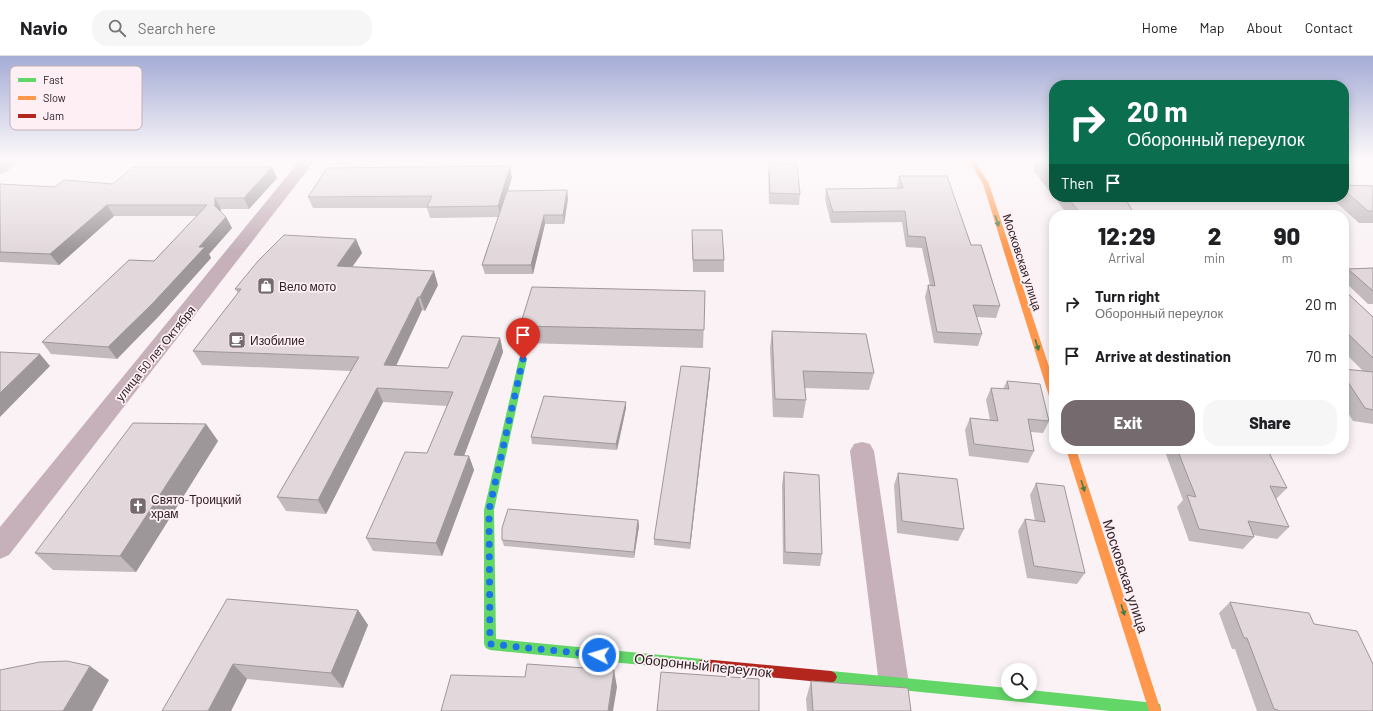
<!DOCTYPE html>
<html lang="en">
<head>
<meta charset="utf-8">
<style>
	:root { --surface:#fff; --page:#f6f6f6; --text:#202124; --muted:#757577; --line:#e0e0e0; --accent:#756a6e }
	body { margin:0; font-family:Barlow,sans-serif; background:var(--page); color:var(--text); height:100vh; display:flex; flex-direction:column; font-size:15px; white-space:nowrap }
	* { box-sizing:border-box; margin:0 }
	p { font-size:13px; color:var(--muted) }
	.icon { flex:none; width:22px; height:22px; fill:none; stroke:currentColor; stroke-width:2; stroke-linecap:round; stroke-linejoin:round }
	.map { position:relative; flex:1; overflow:hidden }
	.side { position:absolute; left:1049px; top:154px; width:300px; height:244px; display:flex; flex-direction:column; background:var(--surface); border-radius:16px; box-shadow:0 2px 10px #0003 }
	.side>* { flex:none }
	.top-card { position:absolute; left:1049px; top:24px; width:300px; height:122px; border-radius:16px; box-shadow:0 2px 10px #0003; background:#0b6e4f; color:#fff; overflow:hidden }
	.fabs { position:absolute; left:1001px; top:607px; display:grid; gap:8px }
	.fabs a { display:grid; place-items:center; width:36px; height:36px; border-radius:50%; background:var(--surface); box-shadow:0 2px 10px #0003; font-size:20px }
	.pin { position:absolute; display:grid; place-items:center; width:34px; height:34px; color:#fff; margin:-41px -17px; border-radius:50% 50% 50% 0; rotate:-45deg; box-shadow:0 0 4px #0007 }
	.pin .icon { rotate:45deg }
	.me { position:absolute; width:44px; margin:-22px; rotate:275deg; stroke-linejoin:round; filter:drop-shadow(0 0 3px #0008) }
	.turn { display:flex; align-items:center; gap:14px; height:84px; padding:0 12px; font-size:18px }
	.turn .icon { width:52px; height:52px; stroke-width:2.5 }
	.turn b { display:block; font-size:28px; line-height:34px }
	.then { display:flex; align-items:center; height:38px; padding:0 12px; background:#0003; gap:8px; font-size:15px }
	.eta { display:flex; justify-content:space-evenly; align-items:center; height:68px; text-align:center }
	.eta b { font-size:24px; font-weight:800; line-height:28px }
	.cta { display:flex; gap:8px; margin-top:auto; padding:8px 12px }
	.cta a { flex:1; height:46px; border-radius:16px; background:var(--accent); color:#fff; font-size:16px; font-weight:800; line-height:46px; text-align:center }
	.cta a+a { background:var(--page); color:var(--text) }
	ul { padding:0; list-style:none }
	li { display:flex; align-items:center; gap:12px; height:52px; padding:0 12px }
	li div { flex:1 }
	li b { display:block; font-size:15px }
	li em { font-style:normal }
	header { display:flex; align-items:center; gap:24px; box-sizing:border-box; height:56px; padding:0 20px; background:var(--surface); border-bottom:1px solid var(--line) }
	header strong { font-size:19px }
	nav { display:flex; gap:22px; margin-inline-start:auto; font-size:14px }
	.search { width:280px; height:36px; background:var(--page); display:flex; align-items:center; gap:10px; box-sizing:border-box; padding:0 14px; border-radius:16px; color:var(--muted); font-size:15px }
	.map>svg:first-child { display:block }
	.lines { fill:none; stroke-linecap:round; stroke-linejoin:round }
	.street { fill:#c6b1ba; fill-rule:evenodd }
	.fast { fill:#63d668; fill-rule:evenodd }
	.slow { fill:#ff974d; fill-rule:evenodd }
	.jam { fill:#b3261e; fill-rule:evenodd }
	.wall { fill:#c2babd }
	.shaded-wall { fill:#9e979a }
	.building { fill:#e2d8dc; stroke:#9e979a }
	.oneway { fill:#487b46 }
	.route { stroke:#1a73e8; stroke-width:7; stroke-dasharray:0 12.6 }
	.labels { text-anchor:middle; dominant-baseline:central; stroke-width:3.5; stroke-linejoin:round; paint-order:stroke }
	.street-label { font-size:12px; fill:#2d2025; stroke:#feeff4 }
	.poi-label { font-size:12px; fill:#2d2025; stroke:#feeff4; text-anchor:start }
	.near-street-label { font-size:14px; fill:#2d2025; stroke:#feeff4 }
	.key { fill:#feeff4; stroke:#bfb1b6; stroke-width:1 }
	.key-label { font-size:11px; fill:#2d2025 }
</style>
</head>
<body>
<header>
<strong>Navio</strong>
<div class="search"><svg class="icon" aria-label="search" viewBox="0 0 24 24"><circle cx="10" cy="10" r="6"/><path d="M15 15l6 6"/></svg>Search here</div>
<nav><a>Home</a><a>Map</a><a>About</a><a>Contact</a></nav>
</header>
<div class="map">
<svg width="1373" height="655" viewBox="0 0 1373 655">
	<rect width="100%" height="100%" fill="#faf2f5"/>
	<g class="lines">
		<g class="street">
			<polygon points="3,103 20,103 6,116 0,118 0,105"/>
			<polygon points="301,103 316,103 9,499 0,503 0,471"/>
			<polygon points="862,386 870,388 874,395 909,628 905,639 894,643 883,639 879,628 850,395 854,388"/>
		</g>
		<g class="fast">
			<path d="M 305,103 L 329,103 C 323,106 311,106 305,103 Z"/>
			<polygon points="596,103 834,103 831,105 599,105"/>
			<polygon points="523,300 527,303 494,454 496,583 703,603 707,605 709,609 707,613 703,615 490,594 486,592 484,588 484,454 519,303"/>
			<polygon points="831,615 1008,632 1008,636 1030,636 1030,634 1155,647 1160,648 1161,653 1161,655 1110,655 831,627 827,625 825,621 827,617"/>
		</g>
		<g class="slow">
			<polygon points="455,103 602,103 599,105 458,105"/>
			<polygon points="968,103 974,103 989,128 1054,326 1054,343 1049,340 983,128"/>
			<polygon points="1066,393 1076,393 1161,655 1149,655"/>
		</g>
		<polygon class="jam" points="703,603 831,615 835,617 837,621 835,625 831,627 703,615 699,613 697,609 699,605"/>
	</g>
	<g class="wall">
		<polygon points="1037,103 1054,103 1054,141 1195,141 1194,143 1127,145 1135,159 1068,159 1033,114"/>
		<polygon points="1373,103 1373,106 1369,104 1369,103"/>
		<polygon points="769,107 800,138 799,149 769,148 768,119"/>
		<polygon points="272,111 277,122 249,153 221,153 221,156 226,161 232,172 209,198 211,202 159,260 117,303 51,298 42,286 154,205 197,160 114,160 59,209 0,206 0,128 55,131 113,128"/>
		<polygon points="899,120 971,189 1000,250 996,262 976,261 982,278 978,290 934,287 925,241 928,229 930,229 922,192 906,191 902,166 831,167 825,143 826,133 897,132 897,130"/>
		<polygon points="512,121 508,135 567,134 568,143 564,168 545,168 533,218 485,218 482,209 498,161 430,162 427,152 313,152 308,141"/>
		<polygon points="1344,129 1373,130 1373,167 1359,167 1330,141 1344,141"/>
		<polygon points="1269,141 1326,141 1325,142 1271,142"/>
		<polygon points="692,174 724,204 724,216 693,216"/>
		<polygon points="362,197 352,211 438,229 425,255 422,254 396,309 448,312 500,282 503,296 464,400 469,400 474,414 442,500 373,495 366,482 427,397 447,350 383,346 326,458 286,455 277,441 351,315 202,309 193,295 238,237 235,233"/>
		<polygon points="1373,212 1373,248 1368,248 1344,225 1344,218 1348,213"/>
		<polygon points="1344,234 1373,261 1373,368 1353,365 1344,350 1344,313 1363,315 1344,296"/>
		<polygon points="705,235 703,292 524,287 520,270"/>
		<polygon points="772,275 874,317 869,334 805,332 806,344 803,362 773,361 770,292"/>
		<polygon points="710,312 710,319 690,493 654,489 654,483"/>
		<polygon points="1007,325 1049,365 1043,377 1031,376 1034,395 1028,407 969,400 965,374 970,362 990,364 986,344 991,332 1003,333"/>
		<polygon points="626,352 617,394 532,388 531,381"/>
		<polygon points="206,368 218,385 136,516 53,514 35,497"/>
		<polygon points="1164,393 1267,393 1287,432 1276,443 1289,471 1277,483 1253,479 1254,481 1243,493 1189,485 1177,451 1183,444"/>
		<polygon points="784,416 822,498 820,510 783,508 782,429"/>
		<polygon points="898,417 964,473 958,485 897,477 894,429"/>
		<polygon points="1036,427 1085,517 1077,528 1027,522 1018,475 1025,463 1035,465 1030,439"/>
		<polygon points="638,464 639,470 634,502 504,490 502,484"/>
		<polygon points="227,543 358,554 368,569 343,632 247,623 231,655"/>
		<polygon points="1230,546 1314,568 1373,655 1257,655 1235,593 1232,593 1219,557"/>
		<polygon points="811,625 911,655 807,655 806,643"/>
	</g>
	<g class="shaded-wall">
		<polygon points="510,110 512,121 500,161 498,150"/>
		<polygon points="272,111 277,122 249,153 244,142"/>
		<polygon points="567,134 568,143 564,168 563,159"/>
		<polygon points="215,142 221,153 221,160 215,149"/>
		<polygon points="107,149 114,160 59,209 50,198"/>
		<polygon points="544,159 545,168 533,218 531,209"/>
		<polygon points="226,161 232,172 209,198 211,202 159,260 117,303 108,291"/>
		<polygon points="356,183 362,197 343,224 337,210"/>
		<polygon points="434,215 438,229 425,255 420,241"/>
		<polygon points="418,241 422,254 390,323 384,309"/>
		<polygon points="500,282 503,296 459,413 454,399"/>
		<polygon points="40,298 50,310 0,361 0,337"/>
		<polygon points="710,312 710,319 690,493 690,487"/>
		<polygon points="377,332 383,346 326,458 318,444"/>
		<polygon points="626,346 626,352 617,394 616,388"/>
		<polygon points="206,368 218,385 136,516 120,500"/>
		<polygon points="469,400 474,414 442,500 436,487"/>
		<polygon points="638,464 639,470 634,502 634,496"/>
		<polygon points="358,554 368,569 343,632 331,617"/>
		<polygon points="233,608 247,623 231,655 208,655"/>
		<polygon points="90,610 109,624 92,655 63,655"/>
		<polygon points="614,614 617,631 613,655 608,655"/>
	</g>
	<g class="building">
		<polygon points="1038,103 1054,103 1054,124"/>
		<polygon points="769,107 797,108 800,138 770,137"/>
		<polygon points="510,110 498,150 427,151 432,140 308,141 327,112"/>
		<polygon points="133,111 272,111 244,142 215,142 215,149 214,149 226,161 199,191 205,191 152,248 108,291 42,286 129,204 154,205 207,149 107,149 50,198 0,196 0,128 55,131 64,124 113,128"/>
		<polygon points="899,120 947,120 971,189 981,189 1000,250 973,249 982,278 937,276 928,229 935,230 925,181 908,180 905,155 833,156 826,133 903,132"/>
		<polygon points="1344,129 1373,130 1373,155 1368,155 1344,134"/>
		<polygon points="567,134 563,159 544,159 531,209 482,209 507,135"/>
		<polygon points="1067,141 1124,141 1135,159 1082,159"/>
		<polygon points="692,174 722,174 724,204 693,204"/>
		<polygon points="284,179 356,183 337,210 434,215 420,241 418,241 384,309 448,312 462,280 500,282 454,399 469,400 436,487 366,482 405,396 427,397 453,336 377,332 318,444 277,441 359,301 193,295 241,233 235,233 258,205"/>
		<polygon points="1373,212 1373,235 1348,213"/>
		<polygon points="532,231 705,235 704,274 520,270"/>
		<polygon points="1344,234 1373,261 1373,302 1344,274"/>
		<polygon points="772,275 866,278 874,317 803,315 806,344 775,343"/>
		<polygon points="0,296 40,298 0,337"/>
		<polygon points="681,310 710,312 690,487 654,483"/>
		<polygon points="1344,313 1373,316 1373,354 1365,352 1344,320"/>
		<polygon points="1007,325 1040,328 1049,365 1028,363 1034,395 974,388 970,362 998,365 991,332 1009,333"/>
		<polygon points="544,340 626,346 616,388 531,381"/>
		<polygon points="133,367 206,368 120,500 35,497"/>
		<polygon points="1177,393 1267,393 1287,432 1270,430 1289,471 1248,465 1254,481 1199,473 1187,439 1196,441"/>
		<polygon points="784,416 819,419 822,498 785,496"/>
		<polygon points="898,417 957,423 964,473 902,465"/>
		<polygon points="1036,427 1064,430 1085,517 1034,510 1025,463 1045,466"/>
		<polygon points="508,453 638,464 634,496 502,484 502,472"/>
		<polygon points="227,543 358,554 331,617 233,608 208,655 162,655"/>
		<polygon points="1230,546 1309,557 1314,568 1357,575 1373,608 1373,655 1279,655 1278,654 1274,653 1247,582 1244,582"/>
		<polygon points="67,605 90,610 63,655 0,655 0,614 40,606"/>
		<polygon points="527,608 614,614 608,655 441,655 451,619 525,621"/>
		<polygon points="661,616 759,623 759,655 657,655"/>
		<polygon points="811,625 908,632 911,655 813,655"/>
	</g>
	<defs><path id="oneway-solid" d="M-6-.8H1V-3.2L6.5 0L1 3.2V.8H-6Z"/></defs>
	<g class="oneway">
		<use href="#oneway-solid" transform="translate(997 165) rotate(72)"/>
		<use href="#oneway-solid" transform="translate(1037 289) rotate(72)"/>
		<use href="#oneway-solid" transform="translate(1083 430) rotate(72)"/>
		<use href="#oneway-solid" transform="translate(1123 554) rotate(72)"/>
	</g>
	<linearGradient id="sky" x2="0" y2="1"><stop stop-color="#a5acd6"/><stop offset="0.53" stop-color="#fdf9fa"/><stop offset="1" stop-color="#fdf9fa" stop-opacity="0"/></linearGradient>
	<rect width="1373" height="195" fill="url(#sky)"/>
	<g class="lines">
		<polyline class="route" points="523,303 489,454 490,588 599,599"/>
	</g>
	<defs>
		<symbol id="shop-square" viewBox="-11 -11 22 22"><rect x="-9" y="-9" width="18" height="18" rx="4" fill="#756a6e" stroke="#feeff4"/><path d="M-5-2.5h2.3a2.7 3.5 0 0 1 5.4 0H5L5.5 6h-11ZM-1.5-2.5h3a1.5 2.3 0 0 0-3 0Z" fill="#fff"/></symbol>
		<symbol id="cafe-square" viewBox="-11 -11 22 22"><rect x="-9" y="-9" width="18" height="18" rx="4" fill="#756a6e" stroke="#feeff4"/><path d="M-5.5-4.5H6V0H3Q3 3.5 0 3.5H-2.5Q-5.5 3.5-5.5 0ZM3-3.2v2h1.7v-2ZM-6 4.5H4V6H-6Z" fill="#fff"/></symbol>
		<symbol id="church-square" viewBox="-11 -11 22 22"><rect x="-9" y="-9" width="18" height="18" rx="4" fill="#756a6e" stroke="#feeff4"/><path d="M-1.2-6h2.4v3.5h3.3v2.4h-3.3V6h-2.4V-.1h-3.3v-2.4h3.3Z" fill="#fff"/></symbol>
	</defs>
	<g fill-rule="evenodd">
		<use href="#shop-square" x="256" y="220" width="20" height="20"/>
		<use href="#cafe-square" x="227" y="274" width="20" height="20"/>
		<use href="#church-square" x="128" y="440" width="20" height="20"/>
	</g>
	<g class="labels">
		<g class="street-label">
			<text transform="translate(1023 206) rotate(72)">Московская улица</text>
			<text transform="translate(155 297) rotate(-51)">улица 50 лет Октября</text>
		</g>
		<g class="poi-label">
			<text x="279" y="230">Вело мото</text>
			<text x="250" y="284">Изобилие</text>
			<text x="151" y="443">Свято-Троицкий<tspan x="151" dy="14">храм</tspan></text>
		</g>
		<g class="near-street-label">
			<text transform="translate(1126 520) rotate(72)">Московская улица</text>
			<text transform="translate(703 609) rotate(6)">Оборонный переулок</text>
		</g>
	</g>
	<rect x="10" y="10" width="132" height="64" rx="6" class="key"/>
	<rect x="18" y="22" width="18" height="4" fill="#63d668"/>
	<rect x="18" y="40" width="18" height="4" fill="#ff974d"/>
	<rect x="18" y="58" width="18" height="4" fill="#b3261e"/>
	<g class="key-label">
		<text x="43" y="28">Fast</text>
		<text x="43" y="46">Slow</text>
		<text x="43" y="64">Jam</text>
	</g>
</svg>
<div class="fabs">
<a><svg class="icon" aria-label="search" viewBox="0 0 24 24"><circle cx="10" cy="10" r="6"/><path d="M15 15l6 6"/></svg></a>
</div>
<div class="pin" style="left:523px;top:303px;background:#d93025"><svg class="icon" aria-label="arrive" viewBox="0 0 24 24"><path d="M6 21V4h12l-3 4 3 4H6"/></svg></div>
<svg class="me" style="left:599px;top:599px" viewBox="-20 -20 40 40"><circle r="17" fill="#1a73e8" stroke="#fff" stroke-width="3"/><path d="M0-11L8 9 0 5-8 9z" fill="#fff"/></svg>
<div class="top-card">
<div class="turn"><svg class="icon" aria-label="right" viewBox="0 0 24 24"><path d="M7 20v-9h11M14 6l5 5-5 5"/></svg><div><b>20 m</b>Оборонный переулок</div></div>
<div class="then">Then<svg class="icon" aria-label="arrive" viewBox="0 0 24 24"><path d="M6 21V4h12l-3 4 3 4H6"/></svg></div>
</div>
<section class="side">
<div class="eta">
<div><b>12:29</b><p>Arrival</p></div>
<div><b>2</b><p>min</p></div>
<div><b>90</b><p>m</p></div>
</div>
<ul>
<li><svg class="icon" aria-label="right" viewBox="0 0 24 24"><path d="M7 20v-9h11M14 6l5 5-5 5"/></svg><div><b>Turn right</b><p>Оборонный переулок</p></div><em>20 m</em></li>
<li><svg class="icon" aria-label="arrive" viewBox="0 0 24 24"><path d="M6 21V4h12l-3 4 3 4H6"/></svg><div><b>Arrive at destination</b></div><em>70 m</em></li>
</ul>
<div class="cta"><a>Exit</a><a>Share</a></div>
</section>
</div>
</body>
</html>
